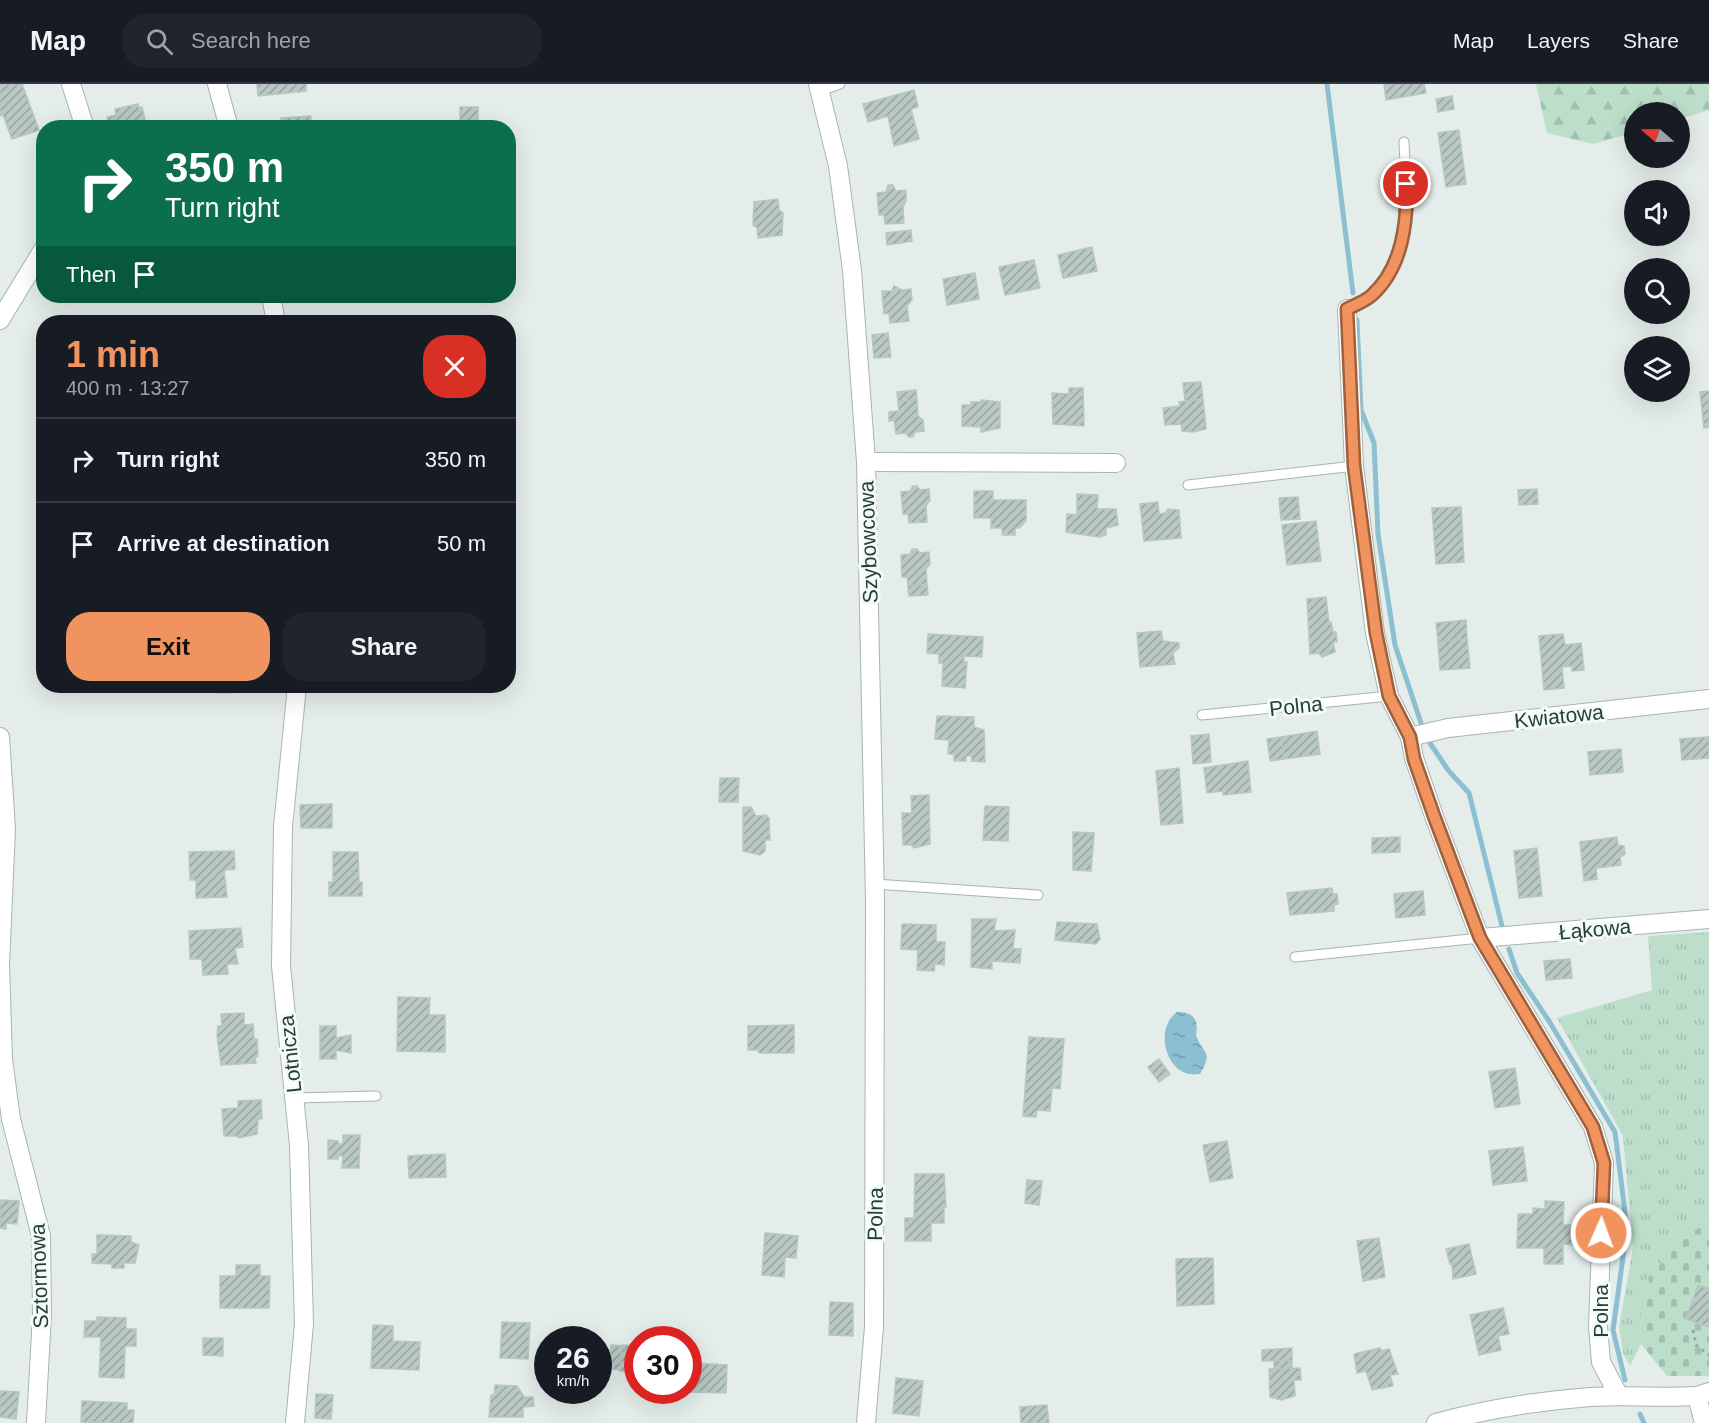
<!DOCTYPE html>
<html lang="en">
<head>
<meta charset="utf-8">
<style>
	:root { --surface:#171b24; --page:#20242c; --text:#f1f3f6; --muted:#9ea1a6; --line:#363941; --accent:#f1935e }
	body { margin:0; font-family:Arial,sans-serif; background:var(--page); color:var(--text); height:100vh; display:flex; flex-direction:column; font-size:22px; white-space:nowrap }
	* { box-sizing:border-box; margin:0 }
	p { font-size:20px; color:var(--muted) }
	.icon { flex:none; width:33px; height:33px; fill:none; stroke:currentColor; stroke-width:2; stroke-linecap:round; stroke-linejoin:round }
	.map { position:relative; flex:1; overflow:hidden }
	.drawer { position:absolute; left:36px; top:231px; width:480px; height:378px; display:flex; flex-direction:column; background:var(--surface); border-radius:24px; box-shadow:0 6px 24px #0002 }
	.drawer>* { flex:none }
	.hud { position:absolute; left:36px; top:36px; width:480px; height:183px; border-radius:24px; box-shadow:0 6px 24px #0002; background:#0b6e4f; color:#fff; overflow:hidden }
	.needle { width:39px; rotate:290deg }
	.controls { position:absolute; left:1624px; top:18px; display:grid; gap:12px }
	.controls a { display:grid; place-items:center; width:66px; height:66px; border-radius:50%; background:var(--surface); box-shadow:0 6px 24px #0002; font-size:30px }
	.speed { position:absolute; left:534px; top:1242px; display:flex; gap:12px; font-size:30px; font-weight:700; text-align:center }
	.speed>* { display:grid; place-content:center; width:78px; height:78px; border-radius:50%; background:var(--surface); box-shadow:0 6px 24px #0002; line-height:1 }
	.speed small { font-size:15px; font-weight:400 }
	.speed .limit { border:9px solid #d22; background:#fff; color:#111 }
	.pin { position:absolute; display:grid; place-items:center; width:51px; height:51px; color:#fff; margin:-26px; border:3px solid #fff; border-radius:50%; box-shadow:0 2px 6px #0007 }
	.me { position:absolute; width:66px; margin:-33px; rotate:2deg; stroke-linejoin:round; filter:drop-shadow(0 0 4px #0008) }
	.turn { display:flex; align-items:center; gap:21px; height:126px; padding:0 30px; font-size:27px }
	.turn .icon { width:78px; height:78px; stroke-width:2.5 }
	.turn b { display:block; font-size:42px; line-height:51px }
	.then { display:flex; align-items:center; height:57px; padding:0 30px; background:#0003; gap:12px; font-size:22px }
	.round { display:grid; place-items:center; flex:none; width:63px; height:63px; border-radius:24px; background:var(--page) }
	.headline { display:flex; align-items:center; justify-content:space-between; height:102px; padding:0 30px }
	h1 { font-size:36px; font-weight:700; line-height:45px; color:var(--accent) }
	.cta { display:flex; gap:12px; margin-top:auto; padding:12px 30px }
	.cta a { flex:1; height:69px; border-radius:24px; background:var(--accent); color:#111; font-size:24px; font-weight:700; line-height:69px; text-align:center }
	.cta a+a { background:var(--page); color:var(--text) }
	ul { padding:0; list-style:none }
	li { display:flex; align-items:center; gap:18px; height:84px; padding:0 30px; border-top:2px solid var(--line) }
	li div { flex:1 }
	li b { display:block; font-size:22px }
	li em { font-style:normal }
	header { display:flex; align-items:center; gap:36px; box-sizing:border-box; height:84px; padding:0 30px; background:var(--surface); border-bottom:2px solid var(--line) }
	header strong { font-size:28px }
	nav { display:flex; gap:33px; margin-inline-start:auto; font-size:21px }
	.search { width:420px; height:54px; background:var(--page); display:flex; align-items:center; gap:15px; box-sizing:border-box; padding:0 21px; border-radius:24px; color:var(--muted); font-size:22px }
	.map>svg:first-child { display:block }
	.grass { fill:url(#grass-tufts) }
	.forest { fill:url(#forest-firs) }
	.cemetery { fill:url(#cemetery-stones) }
	.water { fill:url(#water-ripples) }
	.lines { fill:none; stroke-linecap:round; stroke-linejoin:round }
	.stream { stroke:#8cbfd2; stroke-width:5 }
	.building { fill:url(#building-hatch); stroke:#b6c7c2; stroke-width:1.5 }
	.service-casing { stroke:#a6b5b2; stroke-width:11 }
	.minor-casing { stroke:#a6b5b2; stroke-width:20 }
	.path { stroke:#84b1a8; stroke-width:3; stroke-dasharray:3 4.5; stroke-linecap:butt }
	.service { stroke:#fff; stroke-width:9 }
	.minor { stroke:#fff; stroke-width:18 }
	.route-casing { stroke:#9d603d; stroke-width:15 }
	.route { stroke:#f1935e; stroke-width:10 }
	.labels { text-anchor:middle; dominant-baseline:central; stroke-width:6; stroke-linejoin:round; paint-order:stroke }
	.street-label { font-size:21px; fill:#233f3b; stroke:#f4faf8 }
</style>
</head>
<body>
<header>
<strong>Map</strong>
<div class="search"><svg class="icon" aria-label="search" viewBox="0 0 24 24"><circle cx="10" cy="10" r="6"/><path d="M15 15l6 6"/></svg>Search here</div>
<nav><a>Map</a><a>Layers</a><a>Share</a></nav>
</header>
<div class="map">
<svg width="1709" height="1339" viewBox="0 0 1709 1339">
	<defs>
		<pattern id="grass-tufts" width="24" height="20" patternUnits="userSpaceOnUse" patternTransform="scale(1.5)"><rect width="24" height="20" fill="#bddeca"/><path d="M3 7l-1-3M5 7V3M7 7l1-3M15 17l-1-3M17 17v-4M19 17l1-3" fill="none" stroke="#a2c0ae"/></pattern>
		<pattern id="forest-firs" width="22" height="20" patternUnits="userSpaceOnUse" patternTransform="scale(1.5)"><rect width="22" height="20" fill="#bddeca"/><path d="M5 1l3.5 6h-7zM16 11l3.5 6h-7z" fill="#a2c0ae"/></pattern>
		<pattern id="cemetery-stones" width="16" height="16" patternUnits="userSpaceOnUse" patternTransform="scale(1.5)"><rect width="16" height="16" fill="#bddeca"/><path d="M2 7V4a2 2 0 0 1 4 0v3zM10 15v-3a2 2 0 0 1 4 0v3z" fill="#a2c0ae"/></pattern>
		<pattern id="water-ripples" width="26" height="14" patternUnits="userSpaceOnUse" patternTransform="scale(1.5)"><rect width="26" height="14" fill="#8cbfd2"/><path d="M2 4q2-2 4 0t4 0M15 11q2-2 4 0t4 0" fill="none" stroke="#729dac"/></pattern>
		<pattern id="building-hatch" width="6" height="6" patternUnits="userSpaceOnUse" patternTransform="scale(1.5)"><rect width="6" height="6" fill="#b9c8c3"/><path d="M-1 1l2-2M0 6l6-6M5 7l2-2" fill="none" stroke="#96a4a0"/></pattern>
	</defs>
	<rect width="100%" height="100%" fill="#e4edea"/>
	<polygon class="grass" points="1709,848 1709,1137 1674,1161 1640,1221 1641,1260 1630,1282 1623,1269 1619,1243 1633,1164 1623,1052 1557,934 1652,906 1648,852"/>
	<polygon class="forest" points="1536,0 1709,0 1709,26 1680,35 1680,28 1635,28 1635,48 1593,60 1547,49"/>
	<polygon class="cemetery" points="1709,1137 1709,1292 1667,1292 1641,1260 1640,1221 1650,1194 1674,1161"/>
	<path class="water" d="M 1177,928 C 1193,928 1199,935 1196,951 C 1203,971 1214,966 1200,990 C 1166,996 1153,945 1177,928 Z"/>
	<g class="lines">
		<g class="stream">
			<polyline points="1327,0 1353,209"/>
			<polyline points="1357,236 1361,326 1374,359 1378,450 1395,561 1421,639"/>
			<polyline points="1430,659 1448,686 1469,709 1502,842"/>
			<polyline points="1509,865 1517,889 1549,937 1615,1048 1627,1144 1613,1246 1625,1296"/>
			<polyline points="1640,1330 1644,1339"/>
		</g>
	</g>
	<g class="building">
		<polygon points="0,0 22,0 39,46 12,55 3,31 0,32"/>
		<polygon points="257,0 306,0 306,7 258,12"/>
		<polygon points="1384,0 1424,0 1426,9 1386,16"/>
		<polygon points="914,6 918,23 911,25 919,55 894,62 888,32 868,38 863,20"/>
		<polygon points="1452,12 1454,25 1438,28 1436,15"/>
		<polygon points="138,20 139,24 142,23 147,44 109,44 107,33 116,31 115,25"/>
		<rect x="460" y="23" width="18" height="21"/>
		<polygon points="311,32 311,39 329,37 330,44 282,44 281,34"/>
		<polygon points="1459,46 1466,100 1446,103 1438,49"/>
		<polygon points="888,101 893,101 896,107 906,106 906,117 903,123 904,139 885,140 884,131 879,131 877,109 886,108"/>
		<polygon points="778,115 779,126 783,129 782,151 758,154 757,144 753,141 754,118"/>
		<polygon points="911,146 912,157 887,161 886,149"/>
		<polygon points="1092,163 1097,187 1063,194 1058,171"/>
		<polygon points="1034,176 1040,204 1005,211 999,183"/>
		<polygon points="975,189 979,215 947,221 943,195"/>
		<polygon points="894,202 902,206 911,205 912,216 907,222 909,237 890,239 889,229 884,230 882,207 892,207"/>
		<polygon points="888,249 891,273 874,274 872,251"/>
		<polygon points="1201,298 1203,315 1185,317 1183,299"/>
		<polygon points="1069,304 1083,304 1084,342 1053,340 1052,309 1069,310"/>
		<polygon points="916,306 917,316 898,317 897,308"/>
		<polygon points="1709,307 1709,343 1704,344 1700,308"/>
		<polygon points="1203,315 1206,345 1193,348 1182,347 1181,340 1165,341 1163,324 1180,322 1179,318"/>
		<polygon points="917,316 918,332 923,336 924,347 915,348 913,353 909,353 905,349 896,350 894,336 889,337 889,328 899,327 898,317"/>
		<polygon points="981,316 1000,318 1000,344 981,348 981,343 962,342 962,321 971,321 971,318 981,318"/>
		<polygon points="913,402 917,402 920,406 929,405 930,416 926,422 927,438 909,439 908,430 903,430 901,408 910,407"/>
		<polygon points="1537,405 1538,420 1519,421 1518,406"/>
		<polygon points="974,407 993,407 993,416 1026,416 1026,437 1019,444 1015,444 1015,451 1002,451 1002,444 991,444 991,434 974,434"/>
		<polygon points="1077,410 1098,411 1097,425 1116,425 1118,441 1106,444 1106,451 1099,453 1066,448 1067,430 1077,431"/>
		<polygon points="1298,413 1300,435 1281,436 1279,414"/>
		<polygon points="1158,418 1159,430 1165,429 1168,425 1179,426 1181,454 1144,457 1140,420"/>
		<polygon points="1461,423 1464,478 1436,480 1432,424"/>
		<polygon points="1316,437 1321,477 1287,481 1282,441"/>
		<polygon points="912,465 917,465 920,469 929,468 930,480 926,485 927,500 908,502 907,493 902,493 901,471 910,470"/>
		<polygon points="927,500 928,511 909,512 908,502"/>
		<polygon points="1326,513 1329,538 1331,538 1333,548 1336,548 1337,558 1333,558 1335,568 1322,573 1319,569 1310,570 1307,515"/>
		<polygon points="1466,536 1467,555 1438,558 1436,539"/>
		<polygon points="1161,547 1163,557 1179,559 1179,564 1173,569 1175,580 1140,583 1137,549"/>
		<polygon points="928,550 983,553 982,573 964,572 964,578 967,578 965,604 942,602 943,579 939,579 939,570 927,569"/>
		<polygon points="1563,550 1565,561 1581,559 1584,586 1572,587 1572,582 1562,583 1564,604 1544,606 1539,552"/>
		<polygon points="1467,555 1470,584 1440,586 1438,558"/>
		<polygon points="218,602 244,602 245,608 218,609"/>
		<polygon points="937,632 974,633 974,643 984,646 985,678 971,677 972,672 966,672 966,677 954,677 954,670 948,670 949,656 935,655"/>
		<polygon points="1317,647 1320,670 1284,675 1281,653"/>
		<polygon points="1209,650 1211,678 1193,680 1191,652"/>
		<polygon points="1281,653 1284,675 1270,677 1267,655"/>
		<polygon points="1709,653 1709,674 1682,676 1680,655"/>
		<polygon points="1621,665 1623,688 1590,691 1588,668"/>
		<polygon points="1248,677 1251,708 1223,711 1223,707 1207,709 1204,684"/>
		<polygon points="1179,684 1183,739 1161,741 1156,687"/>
		<polygon points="720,694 739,694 738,718 719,718"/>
		<polygon points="929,711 930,760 914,764 912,761 903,761 902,729 912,729 911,712"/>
		<polygon points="332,720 332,744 301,744 300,721"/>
		<polygon points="985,722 1009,723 1008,757 983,756"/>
		<polygon points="743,723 751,723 756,732 766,731 769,734 770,756 765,756 765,767 760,771 743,767"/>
		<polygon points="1073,748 1094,749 1091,787 1073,786"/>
		<polygon points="1400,753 1400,768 1372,769 1372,754"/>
		<polygon points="1617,753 1618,761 1624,762 1625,770 1620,773 1621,781 1596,784 1597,795 1584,797 1580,758"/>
		<polygon points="1537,764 1539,783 1516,786 1514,767"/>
		<polygon points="234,767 235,785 224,786 227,813 196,814 196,796 190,796 189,768"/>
		<polygon points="333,768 358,768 359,798 362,798 362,812 329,812 329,798 333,798"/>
		<polygon points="1539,783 1542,812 1519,814 1516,786"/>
		<polygon points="1332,804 1333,810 1337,810 1338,820 1334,821 1334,827 1290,831 1287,809"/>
		<polygon points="1423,807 1425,831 1396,834 1394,810"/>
		<polygon points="972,835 996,835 994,847 1015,846 1013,865 1021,865 1020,879 992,877 992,885 971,883"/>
		<polygon points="1057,838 1097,840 1100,855 1096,860 1055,856"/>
		<polygon points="902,840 936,841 936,858 945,858 944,881 935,880 934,887 917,886 918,866 901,865"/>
		<polygon points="241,844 243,863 235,864 238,880 227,880 228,890 203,891 202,875 190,875 189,847"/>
		<polygon points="1570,875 1572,894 1546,896 1544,877"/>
		<polygon points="398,913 430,914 429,931 445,931 445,968 397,967"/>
		<polygon points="244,929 244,941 253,940 254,955 257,955 258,972 255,973 256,979 221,981 217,952 218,942 222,942 221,930"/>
		<polygon points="794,941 794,969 759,969 758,966 748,966 748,942"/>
		<polygon points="320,942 336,942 336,954 351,951 351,969 336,966 336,975 320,975"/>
		<polygon points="1029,953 1064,955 1060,1005 1052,1004 1050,1027 1037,1026 1036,1033 1023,1032"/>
		<polygon points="1159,975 1170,990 1159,998 1148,983"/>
		<polygon points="1515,984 1520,1020 1495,1024 1489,988"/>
		<polygon points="261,1016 262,1035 258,1035 257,1050 239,1054 236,1052 224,1052 222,1025 238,1024 238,1017"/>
		<polygon points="343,1051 360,1051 359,1084 342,1084 343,1072 338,1072 338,1075 328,1075 328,1056 338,1057 338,1060 343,1060"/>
		<polygon points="1227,1057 1233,1094 1210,1098 1203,1061"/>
		<polygon points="1523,1063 1527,1097 1493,1101 1489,1067"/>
		<polygon points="445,1070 446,1093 409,1094 408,1072"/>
		<polygon points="915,1090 944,1090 946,1123 944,1123 944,1139 931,1139 931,1157 905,1157 905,1134 914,1134"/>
		<polygon points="1027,1096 1042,1097 1039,1121 1025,1119"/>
		<polygon points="0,1116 19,1117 17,1140 6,1139 6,1145 0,1144"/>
		<polygon points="1545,1117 1564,1118 1563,1141 1575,1141 1574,1161 1563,1160 1563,1180 1544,1180 1544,1164 1517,1164 1518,1130 1533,1130 1533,1124 1545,1125"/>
		<polygon points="765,1149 798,1152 796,1174 785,1173 784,1193 762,1191"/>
		<polygon points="97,1151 131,1152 131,1158 139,1161 135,1179 124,1179 124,1184 112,1184 112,1180 92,1179 92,1170 97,1170"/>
		<polygon points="1379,1154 1385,1193 1363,1197 1357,1157"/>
		<polygon points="1469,1160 1476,1190 1453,1195 1452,1180 1450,1180 1446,1165"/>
		<polygon points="1213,1174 1214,1220 1177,1222 1176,1175"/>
		<polygon points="236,1181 260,1181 260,1192 270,1192 269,1224 220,1224 220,1192 236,1192"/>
		<polygon points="1698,1201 1709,1205 1709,1243 1686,1235"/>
		<polygon points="830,1218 853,1219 853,1252 829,1251"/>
		<polygon points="1503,1224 1509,1250 1498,1252 1501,1266 1479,1271 1470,1231"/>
		<polygon points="97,1233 126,1234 126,1245 136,1245 136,1262 125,1262 124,1294 99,1293 101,1253 84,1253 85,1237 97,1237"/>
		<polygon points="502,1238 530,1239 528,1275 500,1274"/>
		<polygon points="373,1241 393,1242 393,1257 420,1258 419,1286 371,1284"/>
		<polygon points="203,1254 223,1254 223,1272 203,1271"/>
		<polygon points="611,1261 622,1262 621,1286 610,1285"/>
		<polygon points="622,1261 638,1262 638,1288 620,1287"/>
		<polygon points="1292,1264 1292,1276 1262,1277 1262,1266"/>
		<polygon points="1380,1264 1381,1267 1389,1265 1398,1290 1390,1291 1393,1302 1372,1306 1366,1287 1357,1289 1354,1270"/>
		<polygon points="1292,1276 1292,1284 1274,1285 1274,1277"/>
		<polygon points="691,1279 727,1281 726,1309 691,1308"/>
		<polygon points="1300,1284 1301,1296 1294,1296 1295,1312 1281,1316 1270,1313 1269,1285"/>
		<polygon points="896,1294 923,1297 919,1332 893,1329"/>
		<polygon points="495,1301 517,1302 524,1313 533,1313 534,1322 523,1323 523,1333 489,1333 491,1311 494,1311"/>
		<polygon points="0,1307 19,1308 16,1335 0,1333"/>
		<polygon points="316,1310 333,1311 331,1335 315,1334"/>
		<polygon points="82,1317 127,1319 127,1326 134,1326 133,1339 81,1338"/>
		<polygon points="1047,1321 1049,1339 1021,1339 1020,1323"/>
	</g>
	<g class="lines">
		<defs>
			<g id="service">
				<polyline points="820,7 840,0"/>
				<path d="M 1347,225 C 1355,221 1365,217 1372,212 C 1414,176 1406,107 1404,58"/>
				<polyline points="1188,401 1354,382"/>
				<polyline points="1202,631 1389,612"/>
				<polyline points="875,800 1038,811"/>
				<polyline points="1295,873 1480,854"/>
				<polyline points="295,1014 376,1012"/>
			</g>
			<g id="minor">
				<polyline points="71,0 85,44"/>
				<polyline points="217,0 229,44"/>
				<polyline points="818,0 838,82 852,186 866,378 875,817 874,1243 866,1339"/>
				<polyline points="271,212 276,238"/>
				<polyline points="1347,225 1354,382 1375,549 1389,612 1410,653 1414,674 1434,732 1480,854 1593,1043 1604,1079 1598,1243 1601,1278 1619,1312"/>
				<polyline points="0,236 44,164"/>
				<polyline points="866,378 1116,379"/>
				<polyline points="0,653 6,745 0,881 3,975 11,1035 41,1152 42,1231 36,1339"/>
				<polyline points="1410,653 1448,644 1709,615"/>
				<polyline points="1480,854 1709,835"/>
				<polyline points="1697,1312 1704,1339"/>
				<polyline points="295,1339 304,1240 299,1061 281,882 283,743 297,602"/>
				<path d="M 1436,1339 C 1487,1325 1538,1317 1590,1313 C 1626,1311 1661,1314 1697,1312 L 1709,1308"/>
			</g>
		</defs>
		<use href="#service" class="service-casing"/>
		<use href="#minor" class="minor-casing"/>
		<polyline class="path" points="1693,1246 1696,1261 1709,1271"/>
		<use href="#service" class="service"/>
		<use href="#minor" class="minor"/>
	</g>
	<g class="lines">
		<defs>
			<path id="route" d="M 1406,100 C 1408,138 1402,184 1372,211 C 1366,217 1355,221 1347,225 L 1354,382 L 1376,549 L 1389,612 L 1410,653 L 1414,675 L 1434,732 L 1480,854 L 1593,1043 L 1604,1079 L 1601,1149"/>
		</defs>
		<use href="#route" class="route-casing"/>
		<use href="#route" class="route"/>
	</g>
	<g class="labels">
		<g class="street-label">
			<text transform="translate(868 458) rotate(-92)">Szybowcowa</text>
			<text transform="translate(1296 622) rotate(-6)">Polna</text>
			<text transform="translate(1559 632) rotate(-6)">Kwiatowa</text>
			<text transform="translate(1595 845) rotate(-5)">Łąkowa</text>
			<text transform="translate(290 970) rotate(-96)">Lotnicza</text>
			<text transform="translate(875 1130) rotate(-89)">Polna</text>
			<text transform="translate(39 1192) rotate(-92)">Sztormowa</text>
			<text transform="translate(1600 1227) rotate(-90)">Polna</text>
		</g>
	</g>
</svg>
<div class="controls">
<a><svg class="needle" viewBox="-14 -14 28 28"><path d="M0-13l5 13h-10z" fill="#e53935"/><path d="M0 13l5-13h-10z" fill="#9ea1a6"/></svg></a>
<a><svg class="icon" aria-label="sound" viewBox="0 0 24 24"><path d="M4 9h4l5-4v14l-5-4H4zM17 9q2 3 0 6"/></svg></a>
<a><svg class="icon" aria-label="search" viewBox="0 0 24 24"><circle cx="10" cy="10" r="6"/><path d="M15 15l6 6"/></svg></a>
<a><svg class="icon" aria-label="layers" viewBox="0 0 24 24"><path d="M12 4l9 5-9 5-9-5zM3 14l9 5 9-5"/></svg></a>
</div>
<div class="speed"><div>26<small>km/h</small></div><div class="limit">30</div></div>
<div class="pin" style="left:1406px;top:100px;background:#d93025"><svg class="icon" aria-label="arrive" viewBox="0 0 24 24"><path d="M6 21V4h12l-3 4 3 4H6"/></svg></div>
<svg class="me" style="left:1601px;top:1149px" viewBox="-20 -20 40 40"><circle r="17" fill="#f1935e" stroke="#fff" stroke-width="3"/><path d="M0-11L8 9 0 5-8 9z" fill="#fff"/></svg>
<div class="hud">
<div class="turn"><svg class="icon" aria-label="right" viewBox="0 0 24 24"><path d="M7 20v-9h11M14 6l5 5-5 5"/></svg><div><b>350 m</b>Turn right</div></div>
<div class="then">Then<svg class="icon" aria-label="arrive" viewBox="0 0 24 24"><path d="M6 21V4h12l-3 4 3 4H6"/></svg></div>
</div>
<section class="drawer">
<div class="headline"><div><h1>1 min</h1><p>400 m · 13:27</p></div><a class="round" style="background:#d93025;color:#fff"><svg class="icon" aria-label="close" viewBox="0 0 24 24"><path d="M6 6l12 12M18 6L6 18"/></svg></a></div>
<ul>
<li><svg class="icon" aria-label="right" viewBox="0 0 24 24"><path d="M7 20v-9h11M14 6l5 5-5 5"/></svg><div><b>Turn right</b></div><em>350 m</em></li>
<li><svg class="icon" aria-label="arrive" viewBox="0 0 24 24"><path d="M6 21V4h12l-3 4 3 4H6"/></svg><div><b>Arrive at destination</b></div><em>50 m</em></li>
</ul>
<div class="cta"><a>Exit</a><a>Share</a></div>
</section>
</div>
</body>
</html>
